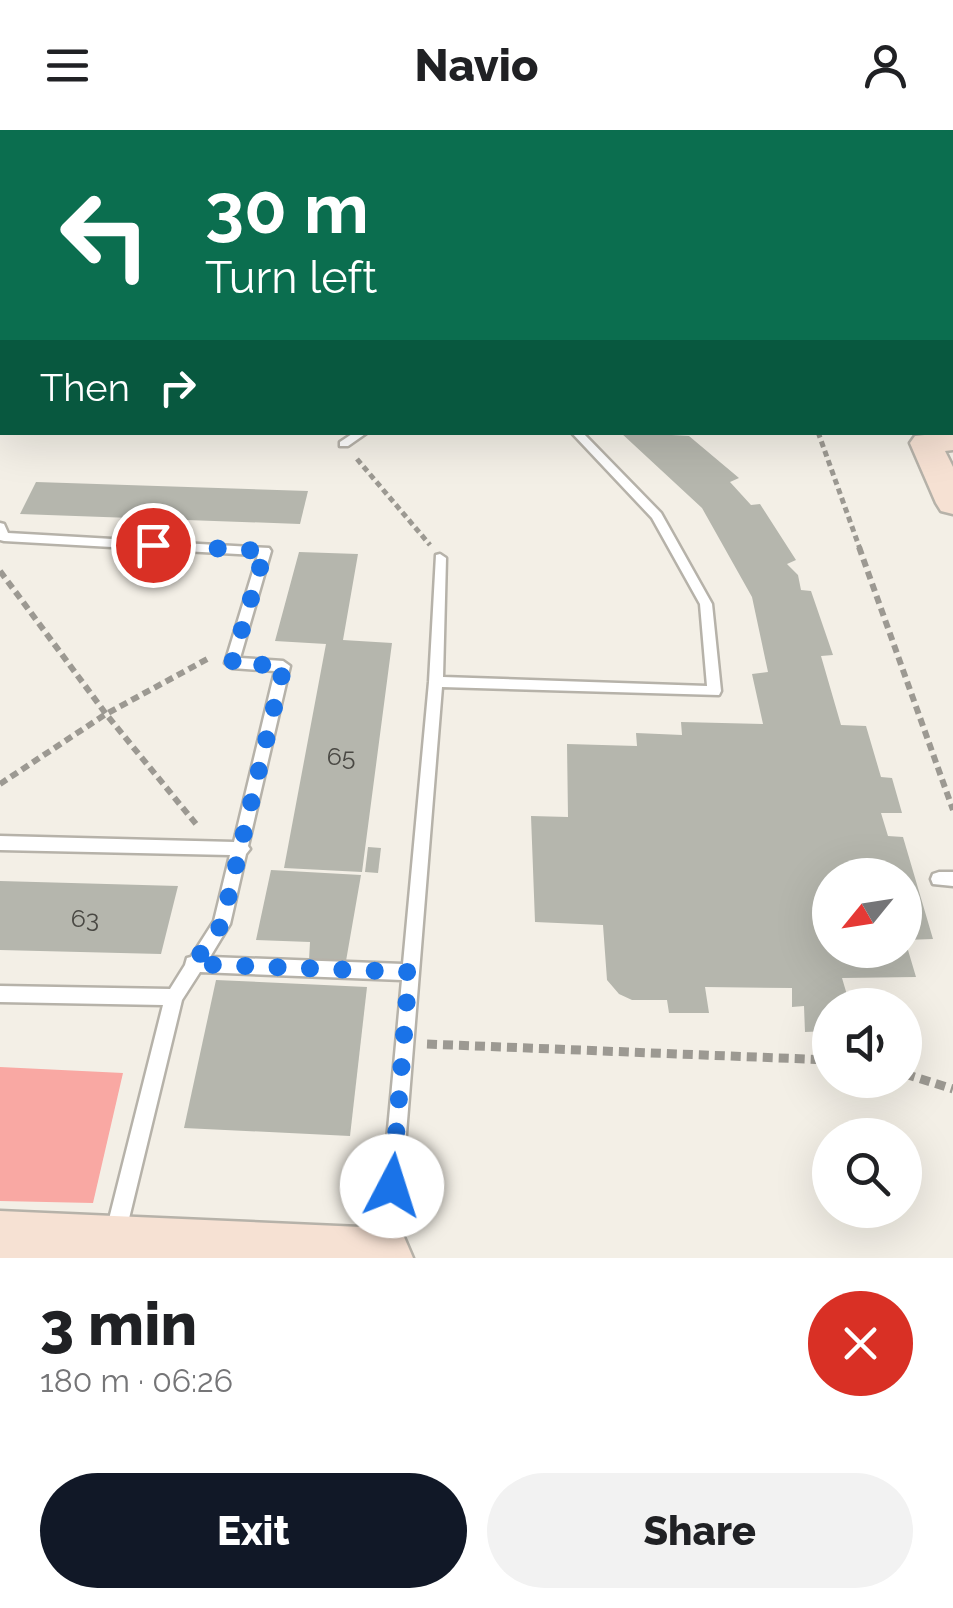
<!DOCTYPE html>
<html lang="en">
<head>
<meta charset="utf-8">
<style>
	:root { --surface:#fff; --page:#f2f2f2; --text:#202124; --muted:#757577; --accent:#111827 }
	body { margin:0; font-family:Raleway,sans-serif; background:var(--page); color:var(--text); height:100vh; display:flex; flex-direction:column; font-size:38px; white-space:nowrap }
	* { box-sizing:border-box; margin:0 }
	p { font-size:32px; color:var(--muted) }
	.icon { flex:none; width:55px; height:55px; fill:none; stroke:currentColor; stroke-width:2; stroke-linecap:round; stroke-linejoin:round }
	.map { position:relative; height:1128px; overflow:hidden }
	.panel { display:flex; flex-direction:column; background:var(--surface); flex:1 }
	.panel>* { flex:none }
	.banner { position:absolute; left:0px; top:0px; width:955px; height:305px; box-shadow:0 10px 40px #0002; background:#0b6e4f; color:#fff; overflow:hidden }
	.needle { width:65px; rotate:240deg }
	.fabs { position:absolute; left:812px; top:728px; display:grid; gap:20px }
	.fabs a { display:grid; place-items:center; width:110px; height:110px; border-radius:50%; background:var(--surface); box-shadow:0 10px 40px #0002; font-size:50px }
	.pin { position:absolute; display:grid; place-items:center; width:85px; height:85px; color:#fff; margin:-42px; border:5px solid #fff; border-radius:50%; box-shadow:0 2px 10px #0007 }
	.me { position:absolute; width:110px; margin:-55px; rotate:5deg; stroke-linejoin:round; filter:drop-shadow(0 0 8px #0008) }
	.turn { display:flex; align-items:center; gap:35px; height:210px; padding:0 40px; font-size:45px }
	.turn .icon { width:130px; height:130px; stroke-width:2.5 }
	.turn b { display:block; font-size:70px; line-height:85px }
	.then { display:flex; align-items:center; height:95px; padding:0 40px; background:#0003; gap:20px; font-size:38px }
	.round { display:grid; place-items:center; flex:none; width:105px; height:105px; border-radius:52px; background:var(--page) }
	.overview { display:flex; align-items:center; justify-content:space-between; height:170px; padding:0 40px }
	h1 { font-size:60px; font-weight:800; line-height:75px }
	.button { display:flex; gap:20px; margin-top:auto; padding:20px 40px }
	.button a { flex:1; height:115px; border-radius:60px; background:var(--accent); color:#fff; font-size:40px; font-weight:800; line-height:115px; text-align:center }
	.button a+a { background:var(--page); color:var(--text) }
	header { display:flex; justify-content:space-between; align-items:center; height:130px; padding:0 40px; background:var(--surface); font-size:45px; font-weight:800 }
	.map>svg:first-child { display:block }
	.forest { fill:#f9a8a3 }
	.building { fill:#b5b6ad }
	.lines { fill:none; stroke-linecap:round; stroke-linejoin:round }
	.service-casing { stroke:#b6b2a9; stroke-width:5 }
	.tertiary-casing { stroke:#b6b2a9; stroke-width:5 }
	.secondary-casing { stroke:#b6b2a9; stroke-width:5 }
	.path-far3 { stroke:#9c9992; stroke-width:4; stroke-dasharray:5 2.5; stroke-linecap:butt }
	.path-far2 { stroke:#9c9992; stroke-width:5; stroke-dasharray:6 4; stroke-linecap:butt }
	.path-far1 { stroke:#9c9992; stroke-width:6; stroke-dasharray:8 5; stroke-linecap:butt }
	.path { stroke:#9c9992; stroke-width:9; stroke-dasharray:10 6; stroke-linecap:butt }
	.service { fill:#fff; fill-rule:evenodd }
	.tertiary { fill:#fff; fill-rule:evenodd }
	.secondary { fill:#f6e1d3; fill-rule:evenodd }
	.route { stroke:#1a73e8; stroke-width:18; stroke-dasharray:0 32.4 }
	.labels { text-anchor:middle; dominant-baseline:central; stroke-width:9; stroke-linejoin:round; paint-order:stroke }
	.number-label { font-size:25px; fill:#494843 }
</style>
</head>
<body>
<header><svg class="icon" aria-label="menu" viewBox="0 0 24 24"><path d="M4 6h16M4 12h16M4 18h16"/></svg>Navio<svg class="icon" aria-label="person" viewBox="0 0 24 24"><circle cx="12" cy="8" r="4"/><path d="M4 21q1-7 8-7t8 7"/></svg></header>
<div class="map">
<svg width="953" height="1128" viewBox="0 0 953 1128">
	<rect width="100%" height="100%" fill="#f3efe6"/>
	<polygon class="forest" points="0,937 123,943 93,1073 0,1071"/>
	<g class="building">
		<polygon points="620,302 689,306 739,348 730,352 751,375 760,374 796,430 787,434 798,445 801,460 811,461 833,525 821,526 841,595 866,596 881,647 892,648 902,683 881,683 888,706 903,707 933,809 905,810 905,745 830,745 830,820 908,820 916,847 842,848 850,875 830,875 830,901 805,902 804,876 792,877 792,858 705,857 709,883 669,883 667,870 632,870 619,864 607,850 603,795 535,792 531,686 568,687 567,614 637,616 636,603 682,605 681,592 763,594 752,544 768,542 752,467 702,378"/>
		<polygon points="36,352 308,361 300,394 20,384"/>
		<polygon points="299,422 358,424 343,510 392,513 362,742 284,738 326,514 275,511"/>
		<polygon points="368,717 381,718 378,743 365,742"/>
		<polygon points="271,740 361,745 346,831 309,830 310,812 256,810"/>
		<polygon points="0,751 178,756 161,824 0,820"/>
		<polygon points="216,850 367,857 350,1006 184,998"/>
	</g>
	<g class="lines">
		<defs>
			<g id="service">
				<polygon points="70,0 78,0 76,2 70,2"/>
				<polygon points="296,0 304,0 306,2 298,2"/>
				<polygon points="624,0 632,0 633,2 626,2"/>
				<rect x="952" y="61" width="1" height="4"/>
				<rect x="0" y="96" width="2" height="4"/>
				<rect x="952" y="98" width="1" height="4"/>
				<polygon points="2,118 2,127 0,128 0,119"/>
				<rect x="0" y="198" width="2" height="6"/>
				<rect x="952" y="236" width="1" height="6"/>
				<rect x="0" y="284" width="2" height="6"/>
				<polygon points="355,302 368,302 348,316 340,316 340,312"/>
				<polygon points="571,302 582,302 661,383 712,474 721,561 719,565 442,557 396,1128 376,1128 402,850 200,842 182,870 125,1105 122,1112 115,1115 108,1112 105,1105 163,875 0,872 0,856 170,859 185,835 187,828 191,827 214,791 230,725 0,720 0,706 234,712 275,541 232,538 225,533 258,425 4,411 0,410 0,393 4,394 8,403 269,418 271,421 240,528 283,531 290,536 248,716 250,719 246,724 230,794 210,827 403,834 429,552 436,425 440,424 446,428 443,547 707,556 700,474 652,388"/>
				<polygon points="939,742 953,742 953,756 933,754 931,749 933,744"/>
			</g>
			<polygon id="tertiary" points="769,0 787,0 788,2 770,2"/>
			<g id="secondary">
				<polygon points="953,302 953,320 945,321 953,337 953,384 941,381 936,373 910,313 915,306"/>
				<polygon points="0,1081 383,1098 404,1107 413,1128 0,1128"/>
			</g>
		</defs>
		<use href="#service" class="service-casing"/>
		<use href="#tertiary" class="tertiary-casing"/>
		<use href="#secondary" class="secondary-casing"/>
		<polyline class="path-far3" points="345,2 361,2"/>
		<g class="path-far2">
			<polyline points="818,302 860,419"/>
			<polyline points="357,329 430,415"/>
		</g>
		<g class="path-far1">
			<polyline points="859,417 953,680"/>
			<polyline points="0,441 106,584 196,694"/>
			<polyline points="0,654 106,584 211,527"/>
		</g>
		<g class="path">
			<polyline points="427,914 830,930"/>
			<polyline points="905,944 953,959"/>
		</g>
		<use href="#service" class="service"/>
		<use href="#tertiary" class="tertiary"/>
		<use href="#secondary" class="secondary"/>
	</g>
	<g class="lines">
		<polyline class="route" points="153,415 265,421 232,533 284,536 222,794 193,834 409,842 392,1056"/>
	</g>
	<g class="labels">
		<g class="number-label">
			<text x="341" y="626">65</text>
			<text x="85" y="788">63</text>
		</g>
	</g>
</svg>
<div class="fabs">
<a><svg class="needle" viewBox="-14 -14 28 28"><path d="M0-13l5 13h-10z" fill="#e53935"/><path d="M0 13l5-13h-10z" fill="#757577"/></svg></a>
<a><svg class="icon" aria-label="sound" viewBox="0 0 24 24"><path d="M4 9h4l5-4v14l-5-4H4zM17 9q2 3 0 6"/></svg></a>
<a><svg class="icon" aria-label="search" viewBox="0 0 24 24"><circle cx="10" cy="10" r="6"/><path d="M15 15l6 6"/></svg></a>
</div>
<div class="pin" style="left:153px;top:415px;background:#d93025"><svg class="icon" aria-label="arrive" viewBox="0 0 24 24"><path d="M6 21V4h12l-3 4 3 4H6"/></svg></div>
<svg class="me" style="left:392px;top:1056px" viewBox="-20 -20 40 40"><circle r="19" fill="#fff"/><path d="M0-13L10 11 0 6-10 11z" fill="#1a73e8"/></svg>
<div class="banner">
<div class="turn"><svg class="icon" aria-label="left" viewBox="0 0 24 24"><path d="M17 20v-9H6M10 6l-5 5 5 5"/></svg><div><b>30 m</b>Turn left</div></div>
<div class="then">Then<svg class="icon" aria-label="right" viewBox="0 0 24 24"><path d="M7 20v-9h11M14 6l5 5-5 5"/></svg></div>
</div>
</div>
<section class="panel">
<div class="overview"><div><h1>3 min</h1><p>180 m · 06:26</p></div><a class="round" style="background:#d93025;color:#fff"><svg class="icon" aria-label="close" viewBox="0 0 24 24"><path d="M6 6l12 12M18 6L6 18"/></svg></a></div>
<div class="button"><a>Exit</a><a>Share</a></div>
</section>
</body>
</html>
